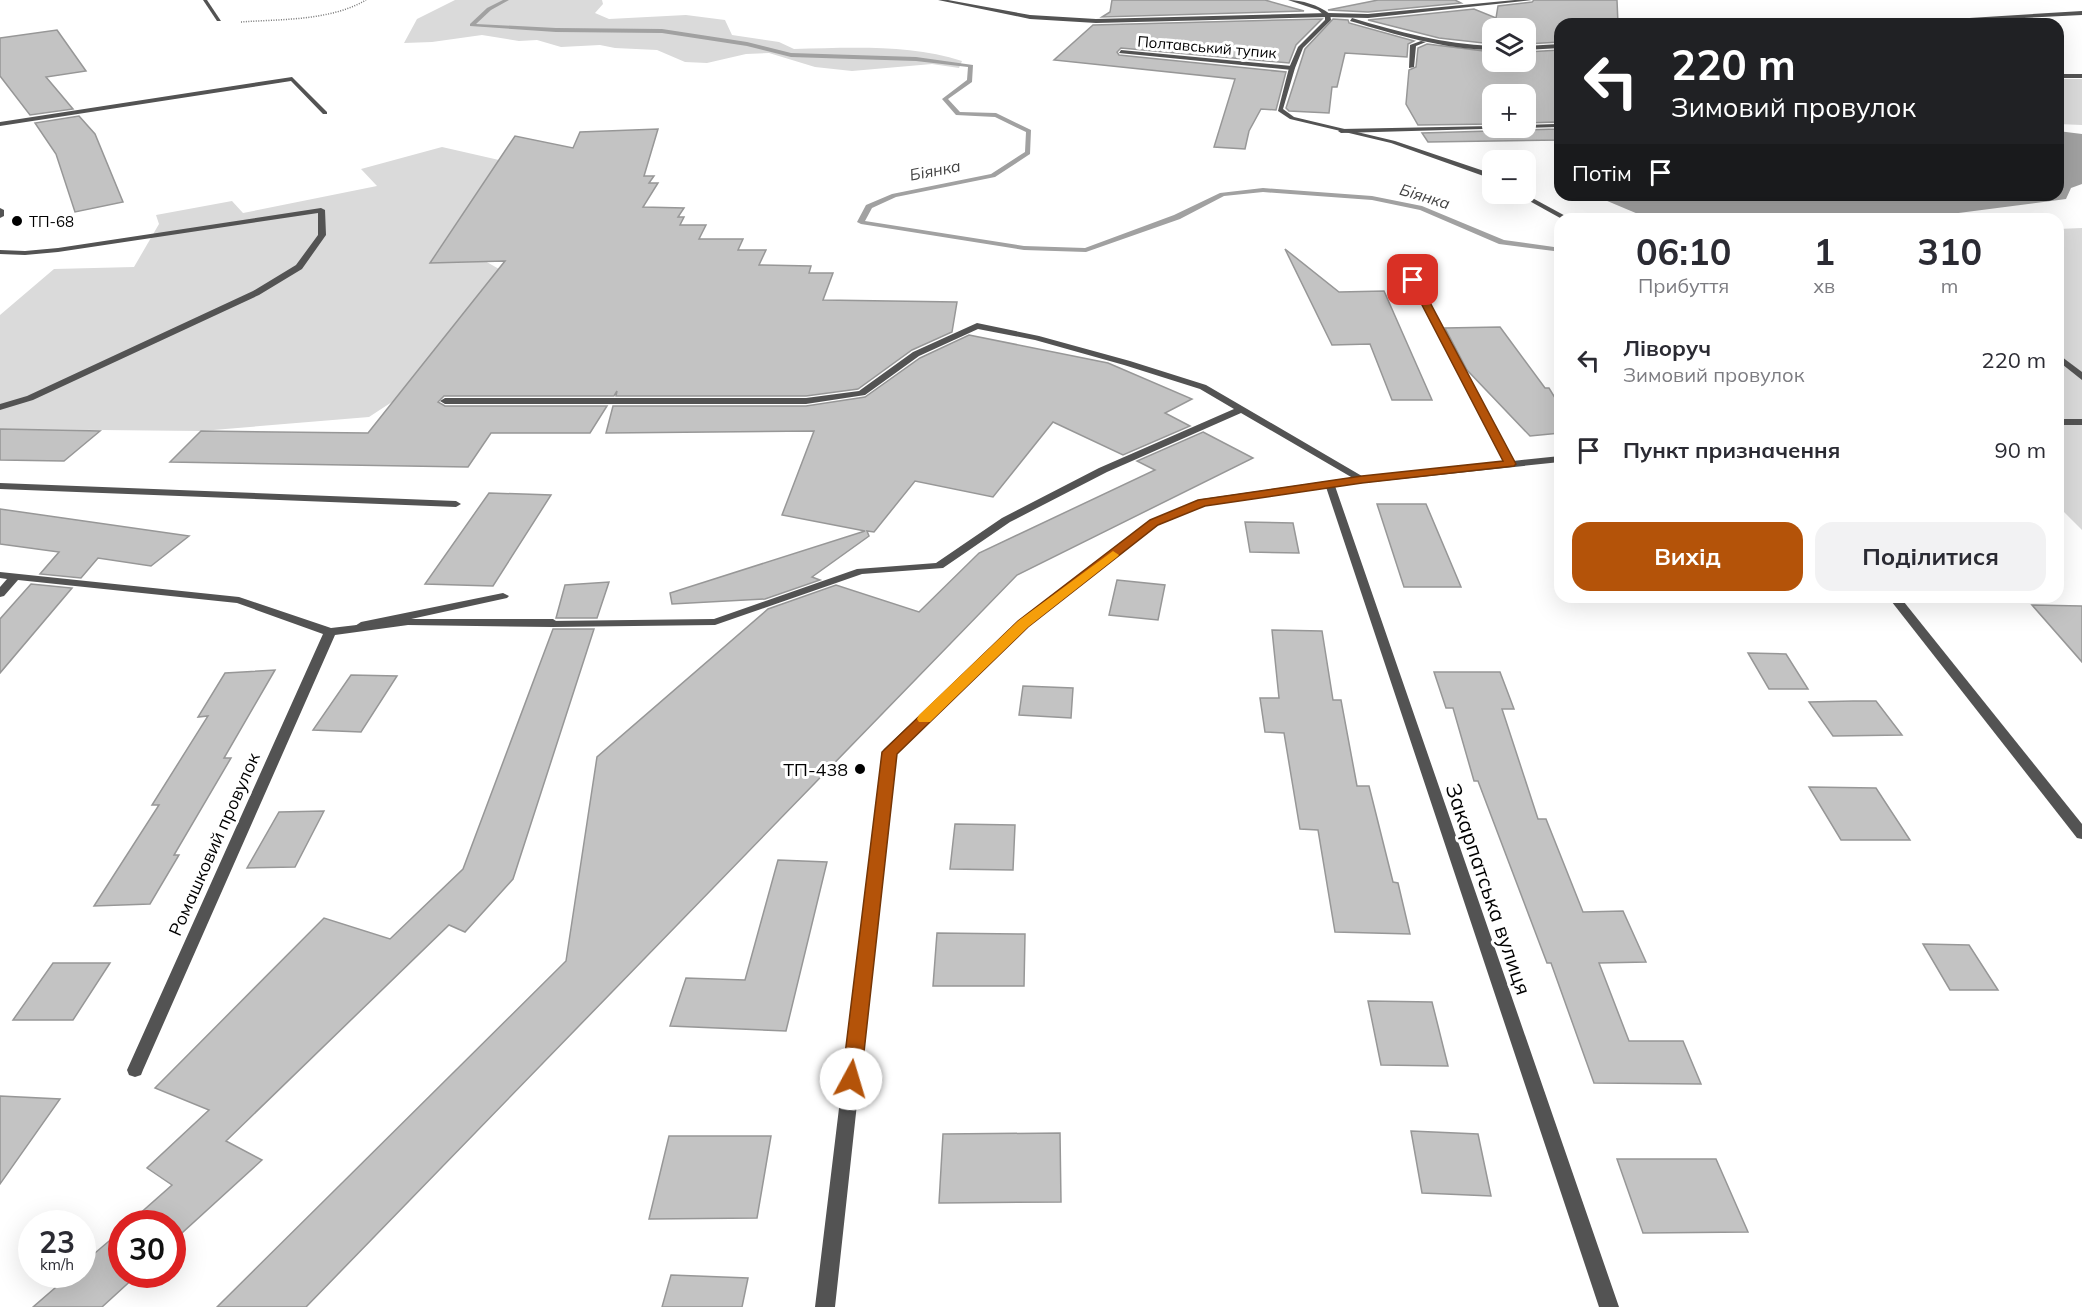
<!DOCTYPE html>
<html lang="uk">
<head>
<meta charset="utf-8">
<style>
	:root { --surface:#fff; --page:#f2f2f3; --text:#2b2b33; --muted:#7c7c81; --accent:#b45309 }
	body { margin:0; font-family:Mulish,sans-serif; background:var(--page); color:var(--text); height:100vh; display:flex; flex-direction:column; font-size:22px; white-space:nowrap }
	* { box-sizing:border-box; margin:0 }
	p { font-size:20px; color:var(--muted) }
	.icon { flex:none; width:33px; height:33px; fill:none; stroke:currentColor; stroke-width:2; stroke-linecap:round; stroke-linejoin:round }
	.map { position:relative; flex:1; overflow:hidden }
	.details { position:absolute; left:1554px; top:213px; width:510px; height:390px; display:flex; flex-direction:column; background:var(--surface); border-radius:18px; box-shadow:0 6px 24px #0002 }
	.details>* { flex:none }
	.banner { position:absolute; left:1554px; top:18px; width:510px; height:183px; border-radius:18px; box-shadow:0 6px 24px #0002; background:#202124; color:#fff; overflow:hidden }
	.fabs { position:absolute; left:1482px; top:18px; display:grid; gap:12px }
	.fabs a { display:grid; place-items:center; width:54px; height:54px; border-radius:12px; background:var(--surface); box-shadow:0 6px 24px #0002; font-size:30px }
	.speed { position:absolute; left:18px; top:1210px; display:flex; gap:12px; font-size:30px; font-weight:700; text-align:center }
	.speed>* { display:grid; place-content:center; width:78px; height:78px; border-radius:50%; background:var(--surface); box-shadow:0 6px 24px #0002; line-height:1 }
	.speed small { font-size:15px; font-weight:400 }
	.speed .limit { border:9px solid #d22; background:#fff; color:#111 }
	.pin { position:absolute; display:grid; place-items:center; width:51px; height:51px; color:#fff; margin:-26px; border-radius:12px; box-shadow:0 3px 9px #0006 }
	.me { position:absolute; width:66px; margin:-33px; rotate:6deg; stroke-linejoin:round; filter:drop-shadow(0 0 4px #0008) }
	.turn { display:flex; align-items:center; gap:21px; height:126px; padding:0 18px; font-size:27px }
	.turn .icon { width:78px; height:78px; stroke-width:2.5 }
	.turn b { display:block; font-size:42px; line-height:51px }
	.then { display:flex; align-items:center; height:57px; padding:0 18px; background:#0003; gap:12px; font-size:22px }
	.eta { display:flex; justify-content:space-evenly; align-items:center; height:102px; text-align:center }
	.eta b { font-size:36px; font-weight:700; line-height:42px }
	.action { display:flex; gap:12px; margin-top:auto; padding:12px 18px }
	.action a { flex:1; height:69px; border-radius:18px; background:var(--accent); color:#fff; font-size:24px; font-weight:700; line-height:69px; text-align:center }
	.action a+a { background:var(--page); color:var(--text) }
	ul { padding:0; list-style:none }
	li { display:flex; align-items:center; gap:18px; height:90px; padding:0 18px }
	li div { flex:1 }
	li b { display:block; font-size:22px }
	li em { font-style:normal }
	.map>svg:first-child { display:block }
	.green { fill:#dadada }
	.water { fill:#a1a1a1 }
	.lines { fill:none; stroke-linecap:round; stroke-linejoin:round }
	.stream { fill:#a1a1a1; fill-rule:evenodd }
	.building { fill:#c3c3c3; stroke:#979797; stroke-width:1.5 }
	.path { stroke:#757575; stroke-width:1.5; stroke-dasharray:1 1.5; stroke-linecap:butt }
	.service { fill:#535353; fill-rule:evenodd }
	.minor { fill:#535353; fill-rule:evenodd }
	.tertiary { fill:#535353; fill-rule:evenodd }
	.route { fill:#b45309; stroke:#753606; stroke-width:1.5 }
	.slow { fill:#f59e0b }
	.poi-dot { fill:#000; stroke:#fff; stroke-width:2 }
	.labels { text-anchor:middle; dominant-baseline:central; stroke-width:6; stroke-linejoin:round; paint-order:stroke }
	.far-street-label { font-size:15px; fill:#000; stroke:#fff }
	.far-poi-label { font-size:15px; fill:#000; stroke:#fff; text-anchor:start }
	.far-water-label { font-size:16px; font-style:italic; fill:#424242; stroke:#fff }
	.poi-label { font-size:18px; fill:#000; stroke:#fff; text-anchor:end }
	.street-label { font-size:18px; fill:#000; stroke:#fff }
	.near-street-label { font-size:21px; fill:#000; stroke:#fff }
</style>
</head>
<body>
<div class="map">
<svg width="2082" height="1307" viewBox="0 0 2082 1307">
	<rect width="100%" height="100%" fill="#fff"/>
	<g class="green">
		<path d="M 455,0 L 602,0 L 603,4 L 595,13 L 609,19 L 686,15 L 725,20 L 732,35 L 779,42 L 794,49 C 849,48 909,44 962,61 L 959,68 L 932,64 L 852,71 L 815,67 L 769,53 L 746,54 L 707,63 L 685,62 L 657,50 L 615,48 L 600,45 L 561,47 L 537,40 L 519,41 L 482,35 L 432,42 L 404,43 L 417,19 Z"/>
		<polygon points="2058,79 2082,79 2082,125 2058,124"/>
		<polygon points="442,147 499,160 430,262 485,261 499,269 395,400 369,417 201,431 0,429 0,315 54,269 134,267 159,224 156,215 232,201 243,213 377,186 361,169"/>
		<polygon points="2082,228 2082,530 2058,506 2058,229"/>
	</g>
	<polygon class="water" points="2058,131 2082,134 2082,184 2071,188 2066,199 1912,219 1650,219 1593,195 2058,195"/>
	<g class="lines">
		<polygon class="stream" points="503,0 509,0 491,10 476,24 556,28 662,29 747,42 791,53 916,57 973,65 972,82 948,99 960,112 996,113 1031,130 1030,154 995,177 896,197 872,208 865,221 1024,246 1085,248 1174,215 1220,193 1263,188 1372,196 1422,206 1504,240 1554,247 1558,249 1554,251 1499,244 1420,210 1372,200 1263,192 1224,196 1180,219 1086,252 1024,250 861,224 857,222 866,205 892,194 991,174 1025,152 1026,132 995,117 956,115 942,99 967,80 968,67 916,61 791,57 747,46 662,33 556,32 470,26 470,24 487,8"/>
	</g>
	<g class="building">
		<polygon points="1112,0 1265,0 1304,11 1102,17 1110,12"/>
		<polygon points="1378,0 1455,0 1461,3 1368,12 1328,10"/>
		<polygon points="1534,0 1617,0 1618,24 1560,24 1560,42 1526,44 1526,28 1492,28 1492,44 1439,38 1368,20 1474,9 1496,18 1498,6 1532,2"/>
		<polygon points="1322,19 1296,45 1289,63 1121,48 1117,52 1119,55 1286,72 1276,110 1261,109 1249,131 1245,149 1214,147 1235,79 1054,60 1093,25"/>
		<polygon points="1333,19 1348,20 1349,23 1414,41 1408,44 1407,57 1345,53 1337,87 1332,87 1329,113 1289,111 1286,108 1305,49"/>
		<polygon points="57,30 86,71 46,77 73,109 30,115 0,76 0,38"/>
		<polygon points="1427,44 1492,52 1492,62 1526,62 1526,52 1560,50 1560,140 1428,142 1422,133 1557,129 1559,125 1555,122 1526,123 1526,94 1492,94 1492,124 1418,125 1406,104 1409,70 1416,67 1418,48"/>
		<polygon points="79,116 95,134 123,202 75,212 56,154 35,123"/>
		<polygon points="658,129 644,176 654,176 649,183 658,183 643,207 684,208 678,217 684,217 680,225 706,225 699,239 743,239 738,250 766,250 759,265 811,266 809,273 833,273 823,300 957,302 952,332 912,350 858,389 806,396 616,396 617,391 614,396 444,396 438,402 445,406 607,406 590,433 491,433 468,467 170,462 201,431 368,433 505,261 430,263 515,136 573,148 580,132"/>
		<polygon points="1285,249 1339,292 1384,291 1432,400 1392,400 1370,344 1332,345"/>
		<polygon points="1500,327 1545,388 1549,388 1560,406 1560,433 1530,436 1467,370 1445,328"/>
		<polygon points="969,335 1108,363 1192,399 1165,413 1190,426 1123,455 1053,422 993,497 915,481 874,532 867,531 869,536 812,577 820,580 765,599 672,604 670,593 865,531 782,515 814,431 606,433 613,406 806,406 865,397 920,358"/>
		<polygon points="0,429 100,431 64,461 0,460"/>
		<polygon points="1203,432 1253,458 1017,575 306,1307 217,1307 566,961 597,757 768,609 836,585 919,612 979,553 1155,470 1137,461"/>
		<polygon points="489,493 551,495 493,586 425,584"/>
		<polygon points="1377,504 1426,504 1461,587 1404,587"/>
		<polygon points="0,509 189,536 151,566 98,558 81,578 40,574 59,552 0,544"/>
		<polygon points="1245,522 1293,523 1299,553 1250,552"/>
		<polygon points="1117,580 1165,585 1158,620 1109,615"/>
		<polygon points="609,582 597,618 556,618 565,585"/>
		<polygon points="31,584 72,588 0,673 0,619"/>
		<polygon points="2032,605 2082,606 2082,662"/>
		<polygon points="553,629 594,629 513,879 465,932 449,925 226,1141 262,1160 172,1242 172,1224 128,1224 172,1185 147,1168 209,1110 155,1088 324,918 390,939 463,869"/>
		<polygon points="1272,630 1322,631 1333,700 1341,700 1357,786 1369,786 1393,882 1398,883 1410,934 1335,932 1318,830 1300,829 1284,733 1265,732 1260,698 1279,698"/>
		<polygon points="1748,653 1786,654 1808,689 1769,689"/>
		<polygon points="275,670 224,758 231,758 174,855 179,855 150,904 94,906 159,805 152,805 208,716 198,717 225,673"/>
		<polygon points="1434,672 1500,672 1514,709 1502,709 1538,819 1546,819 1583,912 1623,911 1646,962 1599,963 1629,1041 1683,1041 1701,1084 1594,1083 1551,963 1547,963 1478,781 1474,781 1453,708 1446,708"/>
		<polygon points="351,675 397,676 361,732 313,730"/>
		<polygon points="1023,686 1073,688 1071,718 1019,715"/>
		<polygon points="1853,701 1876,701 1902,735 1833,736 1809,702"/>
		<polygon points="1809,787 1876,788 1910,840 1841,840"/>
		<polygon points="324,811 295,867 247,868 279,812"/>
		<polygon points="955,824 1015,825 1013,870 950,869"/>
		<polygon points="778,860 827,862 786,1031 670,1026 686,978 745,980"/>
		<polygon points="937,933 1025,934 1024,986 933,986"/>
		<polygon points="1923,944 1969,945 1998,990 1950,990"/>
		<polygon points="53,963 110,963 73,1020 13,1020"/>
		<polygon points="1368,1001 1432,1002 1448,1066 1381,1065"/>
		<polygon points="0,1096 60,1099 0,1184"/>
		<polygon points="1411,1131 1478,1134 1491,1196 1422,1193"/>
		<polygon points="1060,1133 1061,1202 939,1203 943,1134"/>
		<polygon points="669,1136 771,1136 757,1218 649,1219"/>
		<polygon points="1617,1159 1716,1159 1748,1232 1643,1233"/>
		<polygon points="122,1230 122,1275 137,1275 102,1307 33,1307 70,1275 82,1275 82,1264"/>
		<polygon points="671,1275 748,1278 742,1307 662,1307"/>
	</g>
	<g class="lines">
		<path class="path" d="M 241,22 C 282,19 330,21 366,0"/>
		<g class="service">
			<polygon points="1421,41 1426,42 1416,46 1414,67 1409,68 1410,45"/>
			<polygon points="321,208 325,210 326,235 302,269 259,295 33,400 0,410 0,404 27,396 253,291 296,265 318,235 318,213 58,252 25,255 0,254 0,250 25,251 58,248"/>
			<polygon points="977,323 1039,336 1130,361 1206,385 1367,479 1362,482 1358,481 1241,413 1107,472 1010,522 943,568 862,574 715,625 553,627 549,625 547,623 549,621 714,619 857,569 936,563 1002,518 1099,468 1234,409 1200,389 1124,365 1035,340 978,329 919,356 865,395 806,404 445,404 440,401 445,398 806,398 859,391 913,352"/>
			<polygon points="2058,354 2082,372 2082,380 2058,361"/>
			<polygon points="0,483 456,501 461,504 456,507 0,489"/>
			<polygon points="503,593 509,596 507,598 361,630 355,626 361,622"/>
		</g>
		<g class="minor">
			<polygon points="203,0 207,0 221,21 217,21"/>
			<polygon points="938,0 948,0 1030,15 1096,19 1328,13 1368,14 1515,0 1532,0 1368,18 1328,17 1096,23 1030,19"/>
			<polygon points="2082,11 2082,15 1902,24 1905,22"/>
			<path d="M 1352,18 C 1399,32 1443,44 1492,46 L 1492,50 C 1443,49 1397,35 1350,21 Z"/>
			<polygon points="1560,44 1560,48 1526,50 1526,46"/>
			<polygon points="1121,50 1292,66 1295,68 1292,70 1119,53"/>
			<rect x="2058" y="74" width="24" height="4"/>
			<polygon points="292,77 327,112 327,114 323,114 291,81 0,126 0,122"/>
			<polygon points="1555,124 1557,125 1557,127 1341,133 1338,131 1341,129 1492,126 1492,128 1526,128 1526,125"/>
			<polygon points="0,208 4,210 4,216 0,218"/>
			<polygon points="1410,278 1417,280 1513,461 1560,456 1560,462 1335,486 1619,1307 1599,1307 1326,487 1204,505 1158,525 1027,626 895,753 835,1307 815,1307 882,752 884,749 1019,622 1150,521 1202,499 1362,476 1504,462 1409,280"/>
			<rect x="2058" y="419" width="24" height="6"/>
			<polygon points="0,572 239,597 331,628 408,619 553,619 559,623 553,627 408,625 335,635 143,1070 141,1075 135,1077 129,1075 127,1070 323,634 237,603 18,580 4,596 0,597 0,587 7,579 0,578"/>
		</g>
		<g class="tertiary">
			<path d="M 1288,0 C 1302,0 1318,5 1330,14 L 1331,20 L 1303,48 L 1295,68 L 1283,109 L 1294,117 L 1395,141 L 1484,171 L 1492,175 L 1492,179 L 1391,143 L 1290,119 L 1278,111 L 1289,68 L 1298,47 L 1325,20 L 1325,16 L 1318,10 Z"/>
			<polygon points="1517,194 1525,194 1571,219 1562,219"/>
			<polygon points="1888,597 1900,597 2082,824 2082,839 2077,838"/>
		</g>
	</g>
	<polygon class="route" points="1410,278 1418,280 1516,464 1514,466 1362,483 1205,506 1158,525 1028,627 897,754 861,1079 858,1085 851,1087 845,1085 842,1079 882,752 1018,621 1150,520 1198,500 1362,476 1503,461 1409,280"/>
	<polygon class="slow" points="1113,551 1119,555 1117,557 1028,627 930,722 919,722 917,719 919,715 1018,621"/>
	<g class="poi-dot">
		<circle cx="17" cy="221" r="6"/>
		<circle cx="860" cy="769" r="6"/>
	</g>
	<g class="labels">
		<g class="far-street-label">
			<text transform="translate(1207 47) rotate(5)">Полтавський тупик</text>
		</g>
		<g class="far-poi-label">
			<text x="29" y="221">ТП-68</text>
		</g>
		<g class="far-water-label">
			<text transform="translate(935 170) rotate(-11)">Біянка</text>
			<text transform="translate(1425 196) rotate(17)">Біянка</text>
		</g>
		<g class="poi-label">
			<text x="848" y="769">ТП-438</text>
		</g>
		<g class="street-label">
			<text transform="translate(214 844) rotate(-66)">Ромашковий провулок</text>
		</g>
		<g class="near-street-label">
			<text transform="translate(1489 889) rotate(71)">Закарпатська вулиця</text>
		</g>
	</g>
</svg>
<div class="fabs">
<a><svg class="icon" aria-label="layers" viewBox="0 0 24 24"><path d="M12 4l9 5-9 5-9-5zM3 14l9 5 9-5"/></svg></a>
<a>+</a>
<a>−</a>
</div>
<div class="speed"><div>23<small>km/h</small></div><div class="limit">30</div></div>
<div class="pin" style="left:1413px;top:280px;background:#d93025"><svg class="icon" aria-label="arrive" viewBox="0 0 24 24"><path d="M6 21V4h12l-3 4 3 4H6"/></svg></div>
<svg class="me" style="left:851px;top:1079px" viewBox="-20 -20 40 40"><circle r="19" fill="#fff"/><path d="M0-13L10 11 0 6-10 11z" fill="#b45309"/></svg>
<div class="banner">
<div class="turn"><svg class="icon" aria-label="left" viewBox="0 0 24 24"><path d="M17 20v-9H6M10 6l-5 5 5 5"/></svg><div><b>220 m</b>Зимовий провулок</div></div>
<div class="then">Потім<svg class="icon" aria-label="arrive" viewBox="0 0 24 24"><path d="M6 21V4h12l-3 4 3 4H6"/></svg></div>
</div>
<section class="details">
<div class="eta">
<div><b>06:10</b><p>Прибуття</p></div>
<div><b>1</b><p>хв</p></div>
<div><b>310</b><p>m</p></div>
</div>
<ul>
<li><svg class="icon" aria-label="left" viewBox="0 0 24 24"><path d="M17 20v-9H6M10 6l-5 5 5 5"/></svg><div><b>Ліворуч</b><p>Зимовий провулок</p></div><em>220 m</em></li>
<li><svg class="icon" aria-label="arrive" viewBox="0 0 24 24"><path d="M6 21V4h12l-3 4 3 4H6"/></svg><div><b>Пункт призначення</b></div><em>90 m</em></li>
</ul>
<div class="action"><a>Вихід</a><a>Поділитися</a></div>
</section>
</div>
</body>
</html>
